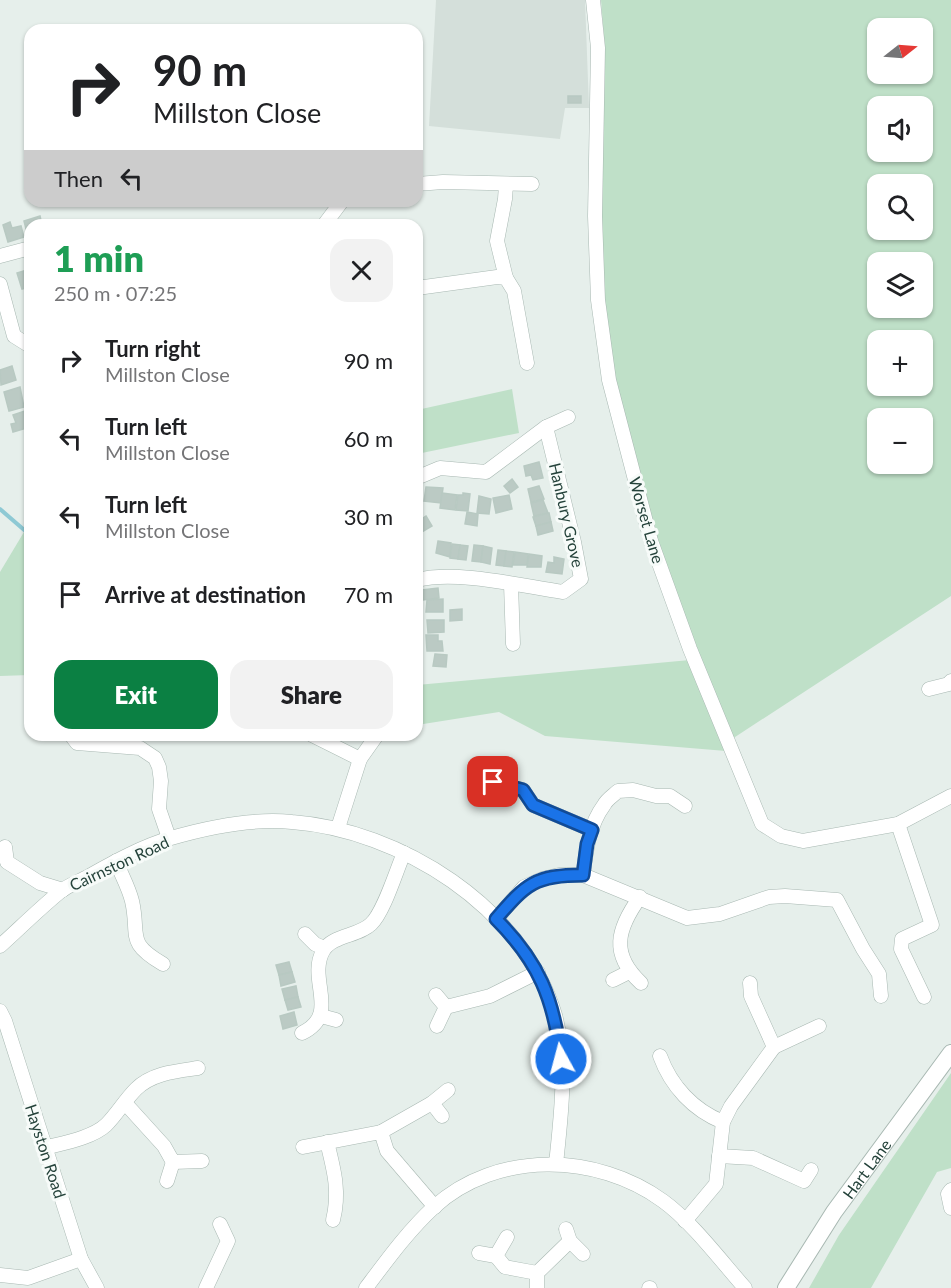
<!DOCTYPE html>
<html lang="en">
<head>
<meta charset="utf-8">
<style>
	:root { --surface:#fff; --page:#f2f2f2; --text:#202124; --muted:#757577; --accent:#0b8043 }
	body { margin:0; font-family:Lato,sans-serif; background:var(--page); color:var(--text); height:100vh; display:flex; flex-direction:column; font-size:22px; white-space:nowrap }
	* { box-sizing:border-box; margin:0 }
	p { font-size:20px; color:var(--muted) }
	.icon { flex:none; width:33px; height:33px; fill:none; stroke:currentColor; stroke-width:2; stroke-linecap:round; stroke-linejoin:round }
	.map { position:relative; flex:1; overflow:hidden }
	.side { position:absolute; left:24px; top:219px; width:399px; height:522px; display:flex; flex-direction:column; background:var(--surface); border-radius:18px; box-shadow:0 2px 4px #0004 }
	.side>* { flex:none }
	.banner { position:absolute; left:24px; top:24px; width:399px; height:183px; border-radius:18px; box-shadow:0 2px 4px #0004; background:#fff; color:var(--text); overflow:hidden }
	.needle { width:39px; rotate:73deg }
	.buttons { position:absolute; left:867px; top:18px; display:grid; gap:12px }
	.buttons a { display:grid; place-items:center; width:66px; height:66px; border-radius:12px; background:var(--surface); box-shadow:0 2px 4px #0004; font-size:30px }
	.pin { position:absolute; display:grid; place-items:center; width:51px; height:51px; color:#fff; margin:-26px; border-radius:12px; box-shadow:0 3px 9px #0006 }
	.me { position:absolute; width:66px; margin:-33px; rotate:353deg; stroke-linejoin:round; filter:drop-shadow(0 0 4px #0008) }
	.turn { display:flex; align-items:center; gap:21px; height:126px; padding:0 30px; font-size:27px }
	.turn .icon { width:78px; height:78px; stroke-width:2.5 }
	.turn b { display:block; font-size:42px; line-height:51px }
	.then { display:flex; align-items:center; height:57px; padding:0 30px; background:#0003; gap:12px; font-size:22px }
	.round { display:grid; place-items:center; flex:none; width:63px; height:63px; border-radius:18px; background:var(--page) }
	.head { display:flex; align-items:center; justify-content:space-between; height:102px; padding:0 30px }
	h1 { font-size:36px; font-weight:800; line-height:45px; color:#1e9e55 }
	.button { display:flex; gap:12px; margin-top:auto; padding:12px 30px }
	.button a { flex:1; height:69px; border-radius:18px; background:var(--accent); color:#fff; font-size:24px; font-weight:800; line-height:69px; text-align:center }
	.button a+a { background:var(--page); color:var(--text) }
	ul { padding:0; list-style:none }
	li { display:flex; align-items:center; gap:18px; height:78px; padding:0 30px }
	li div { flex:1 }
	li b { display:block; font-size:22px }
	li em { font-style:normal }
	.map>svg:first-child { display:block }
	.built { fill:#d4dfda }
	.green { fill:#bfe0c8; fill-rule:evenodd }
	.lines { fill:none; stroke-linecap:round; stroke-linejoin:round }
	.stream { stroke:#8ec9d4; stroke-width:4 }
	.building { fill:#bbcac4; stroke:#b8c9c2; stroke-width:1.5 }
	.minor-casing { stroke:#a8b8b2; stroke-width:15 }
	.tertiary-casing { stroke:#a8b8b2; stroke-width:18 }
	.minor { stroke:#fff; stroke-width:14 }
	.tertiary { stroke:#fff; stroke-width:16 }
	.route-casing { stroke:#114b97; stroke-width:15 }
	.route { stroke:#1a73e8; stroke-width:10 }
	.labels { text-anchor:middle; dominant-baseline:central; stroke-width:6; stroke-linejoin:round; paint-order:stroke }
	.street-label { font-size:16px; fill:#24423a; stroke:#f7fbf9 }
</style>
</head>
<body>
<div class="map">
<svg width="951" height="1288" viewBox="0 0 951 1288">
	<rect width="100%" height="100%" fill="#e6efeb"/>
	<polygon class="built" points="436,0 585,0 589,108 565,108 560,139 429,126"/>
	<g class="green">
		<path d="M 601,0 L 951,0 L 951,596 L 732,739 L 695,648 L 655,538 L 614,376 L 601,303 L 601,214 L 605,50 ZM 878,28 L 922,28 L 922,74 L 878,74 ZM 878,106 L 922,106 L 922,152 L 878,152 ZM 878,184 L 922,184 L 922,230 L 878,230 ZM 878,262 L 922,262 L 922,308 L 878,308 ZM 878,340 L 922,340 L 922,386 L 878,386 ZM 878,418 L 922,418 L 922,464 L 878,464 Z"/>
		<polygon points="512,389 519,433 417,454 417,410"/>
		<polygon points="30,522 30,675 0,676 0,572"/>
		<polygon points="690,660 726,751 545,736 499,712 417,725 417,685"/>
		<polygon points="951,1073 951,1168 937,1172 871,1288 809,1288 839,1235"/>
	</g>
	<g class="lines">
		<polyline class="stream" points="0,509 30,535"/>
	</g>
	<g class="building">
		<rect x="568" y="96" width="13" height="7"/>
		<polygon points="40,216 42,225 30,225 30,237 28,237 24,221"/>
		<polygon points="10,222 12,228 21,226 24,237 8,242 3,225"/>
		<polygon points="30,269 30,287 22,289 17,273"/>
		<polygon points="12,366 16,380 1,385 0,370"/>
		<polygon points="20,387 24,407 9,411 4,392"/>
		<polygon points="25,411 30,427 13,432 11,424 16,423 13,415"/>
		<polygon points="539,462 543,478 533,480 531,475 526,476 524,466"/>
		<polygon points="512,479 518,487 510,493 504,486"/>
		<polygon points="539,486 544,499 531,502 528,489"/>
		<polygon points="426,487 443,488 441,503 424,501"/>
		<polygon points="442,493 457,495 455,510 440,508"/>
		<polygon points="463,493 470,494 468,511 456,510 458,495 463,495"/>
		<polygon points="509,495 512,509 496,513 493,498"/>
		<polygon points="479,496 491,499 489,514 477,513"/>
		<polygon points="543,500 548,513 534,516 531,503"/>
		<polygon points="467,512 478,514 477,526 465,524"/>
		<polygon points="549,513 551,522 536,526 533,517"/>
		<polygon points="426,516 432,526 422,532 417,522"/>
		<polygon points="551,522 553,531 538,535 536,526"/>
		<polygon points="438,541 451,543 450,557 436,553"/>
		<polygon points="452,544 460,545 458,559 450,558"/>
		<polygon points="460,545 468,546 466,560 458,559"/>
		<polygon points="474,545 483,546 481,562 472,561"/>
		<polygon points="483,546 492,548 490,564 481,562"/>
		<polygon points="498,550 506,551 504,566 496,565"/>
		<polygon points="506,551 514,552 512,567 504,566"/>
		<polygon points="515,552 528,554 527,565 513,565"/>
		<polygon points="529,554 542,556 541,567 527,567"/>
		<polygon points="554,557 564,559 562,574 546,572 548,562 554,563"/>
		<polygon points="438,588 439,598 423,600 422,590"/>
		<polygon points="443,599 443,612 426,612 427,600"/>
		<polygon points="462,609 462,620 450,621 450,610"/>
		<polygon points="427,620 444,620 444,632 428,633"/>
		<polygon points="426,635 438,635 438,641 442,641 443,651 427,651"/>
		<polygon points="435,654 447,655 446,667 433,666"/>
		<polygon points="289,962 292,972 279,975 276,965"/>
		<polygon points="292,972 295,982 281,986 279,975"/>
		<polygon points="296,986 298,997 285,1000 282,989"/>
		<polygon points="298,997 301,1007 288,1010 285,1000"/>
		<polygon points="294,1012 297,1025 283,1029 280,1016"/>
	</g>
	<g class="lines">
		<defs>
			<g id="minor">
				<polyline points="593,0 598,48 595,216 598,300 609,380 651,541 690,649 762,824 781,836 803,841 898,824 951,796"/>
				<polyline points="417,184 443,182 532,184"/>
				<polyline points="324,225 342,201"/>
				<polyline points="0,256 30,248"/>
				<polyline points="506,278 497,241 505,199 506,185"/>
				<polyline points="0,284 14,336 30,346"/>
				<polyline points="417,288 497,277 506,278 514,291 527,363"/>
				<polyline points="421,476 440,468 486,472 546,427 568,417"/>
				<path d="M 417,580 C 457,570 521,586 563,592 L 581,579 L 574,542 L 546,427"/>
				<polyline points="511,584 513,644"/>
				<polyline points="929,689 949,684 951,681"/>
				<polyline points="71,735 77,743 140,748 155,758 159,767 161,781 159,809 169,838"/>
				<polyline points="312,735 360,759"/>
				<polyline points="479,784 493,782 523,790 533,805 592,830"/>
				<polyline points="898,824 932,925 902,939 901,949 924,997"/>
				<polyline points="338,828 360,759 377,735"/>
				<polyline points="5,847 7,862 40,883 63,890"/>
				<path d="M 116,861 C 121,874 129,888 132,901 C 140,936 125,942 163,964"/>
				<path d="M 583,875 C 586,851 589,825 604,805 C 607,799 614,795 618,791 L 633,790 L 656,796 L 670,796 L 685,806"/>
				<path d="M 640,897 C 617,929 610,954 641,983"/>
				<polyline points="496,919 524,887 542,879 559,875 583,875 687,918 720,914 769,897 785,896 837,900 863,949 879,974 881,996"/>
				<polyline points="305,934 315,944 324,948"/>
				<path d="M 0,946 C 20,928 40,908 61,891 C 69,885 80,881 89,876 C 114,862 143,846 171,838 C 209,827 252,818 292,822 C 400,830 523,907 555,1015 C 568,1062 561,1116 556,1164"/>
				<polyline points="613,980 629,972"/>
				<polyline points="436,995 446,1007 437,1026"/>
				<polyline points="446,1007 490,996 538,972"/>
				<polyline points="0,1011 5,1021 81,1259 97,1288"/>
				<polyline points="321,1016 336,1020"/>
				<path d="M 302,1033 C 341,1014 307,980 323,951 C 332,935 359,936 371,924 C 384,912 396,871 404,853"/>
				<polyline points="774,1047 819,1026"/>
				<path d="M 660,1056 C 671,1086 693,1110 723,1122"/>
				<polyline points="125,1103 164,1146 173,1162 202,1161"/>
				<polyline points="432,1103 442,1116"/>
				<polyline points="381,1132 432,1103 448,1090"/>
				<path d="M 327,1142 C 334,1170 340,1192 333,1220"/>
				<polyline points="303,1147 381,1132 387,1151 435,1207"/>
				<path d="M 44,1148 C 63,1143 92,1138 106,1125 C 117,1114 125,1100 136,1089 C 152,1073 177,1071 198,1068"/>
				<polyline points="719,1156 753,1158 804,1181 811,1170"/>
				<polyline points="167,1181 173,1162"/>
				<polyline points="951,1190 948,1194 951,1208"/>
				<polyline points="685,1221 716,1184 723,1122 731,1106 774,1047 751,996 750,983"/>
				<polyline points="566,1229 570,1241 583,1254"/>
				<polyline points="479,1253 496,1256 507,1237"/>
				<polyline points="496,1256 505,1267 537,1273"/>
				<polyline points="0,1275 28,1278 81,1259"/>
				<polyline points="206,1288 228,1241 220,1224"/>
				<path d="M 366,1288 C 387,1260 408,1231 434,1207 C 497,1150 597,1153 663,1201 C 691,1221 722,1262 745,1288"/>
				<polyline points="537,1288 537,1273 570,1241"/>
				<polyline points="649,1288 650,1288"/>
			</g>
			<g id="tertiary">
				<path id="s1" d="M 786,1288 L 834,1212 L 951,1053"/>
			</g>
		</defs>
		<use href="#minor" class="minor-casing"/>
		<use href="#tertiary" class="tertiary-casing"/>
		<use href="#minor" class="minor"/>
		<use href="#tertiary" class="tertiary"/>
	</g>
	<g class="lines">
		<defs>
			<path id="route" d="M 493,782 L 523,790 L 533,805 L 592,830 L 587,844 L 583,875 C 535,875 526,884 496,919 C 539,962 554,999 561,1059"/>
		</defs>
		<use href="#route" class="route-casing"/>
		<use href="#route" class="route"/>
	</g>
	<g class="labels">
		<g class="street-label">
			<text transform="translate(567 515) rotate(77)">Hanbury Grove</text>
			<text transform="translate(647 520) rotate(74)">Worset Lane</text>
			<text transform="translate(119 863) rotate(-25)">Cairnston Road</text>
			<text transform="translate(46 1151) rotate(72)">Hayston Road</text>
			<text stroke="none"><textPath href="#s1" startOffset="144">Hart Lane</textPath></text>
		</g>
	</g>
</svg>
<div class="buttons">
<a><svg class="needle" viewBox="-14 -14 28 28"><path d="M0-13l5 13h-10z" fill="#e53935"/><path d="M0 13l5-13h-10z" fill="#757577"/></svg></a>
<a><svg class="icon" aria-label="sound" viewBox="0 0 24 24"><path d="M4 9h4l5-4v14l-5-4H4zM17 9q2 3 0 6"/></svg></a>
<a><svg class="icon" aria-label="search" viewBox="0 0 24 24"><circle cx="10" cy="10" r="6"/><path d="M15 15l6 6"/></svg></a>
<a><svg class="icon" aria-label="layers" viewBox="0 0 24 24"><path d="M12 4l9 5-9 5-9-5zM3 14l9 5 9-5"/></svg></a>
<a>+</a>
<a>−</a>
</div>
<div class="pin" style="left:493px;top:782px;background:#d93025"><svg class="icon" aria-label="arrive" viewBox="0 0 24 24"><path d="M6 21V4h12l-3 4 3 4H6"/></svg></div>
<svg class="me" style="left:561px;top:1059px" viewBox="-20 -20 40 40"><circle r="17" fill="#1a73e8" stroke="#fff" stroke-width="3"/><path d="M0-11L8 9 0 5-8 9z" fill="#fff"/></svg>
<div class="banner">
<div class="turn"><svg class="icon" aria-label="right" viewBox="0 0 24 24"><path d="M7 20v-9h11M14 6l5 5-5 5"/></svg><div><b>90 m</b>Millston Close</div></div>
<div class="then">Then<svg class="icon" aria-label="left" viewBox="0 0 24 24"><path d="M17 20v-9H6M10 6l-5 5 5 5"/></svg></div>
</div>
<section class="side">
<div class="head"><div><h1>1 min</h1><p>250 m · 07:25</p></div><a class="round"><svg class="icon" aria-label="close" viewBox="0 0 24 24"><path d="M6 6l12 12M18 6L6 18"/></svg></a></div>
<ul>
<li><svg class="icon" aria-label="right" viewBox="0 0 24 24"><path d="M7 20v-9h11M14 6l5 5-5 5"/></svg><div><b>Turn right</b><p>Millston Close</p></div><em>90 m</em></li>
<li><svg class="icon" aria-label="left" viewBox="0 0 24 24"><path d="M17 20v-9H6M10 6l-5 5 5 5"/></svg><div><b>Turn left</b><p>Millston Close</p></div><em>60 m</em></li>
<li><svg class="icon" aria-label="left" viewBox="0 0 24 24"><path d="M17 20v-9H6M10 6l-5 5 5 5"/></svg><div><b>Turn left</b><p>Millston Close</p></div><em>30 m</em></li>
<li><svg class="icon" aria-label="arrive" viewBox="0 0 24 24"><path d="M6 21V4h12l-3 4 3 4H6"/></svg><div><b>Arrive at destination</b></div><em>70 m</em></li>
</ul>
<div class="button"><a>Exit</a><a>Share</a></div>
</section>
</div>
</body>
</html>
